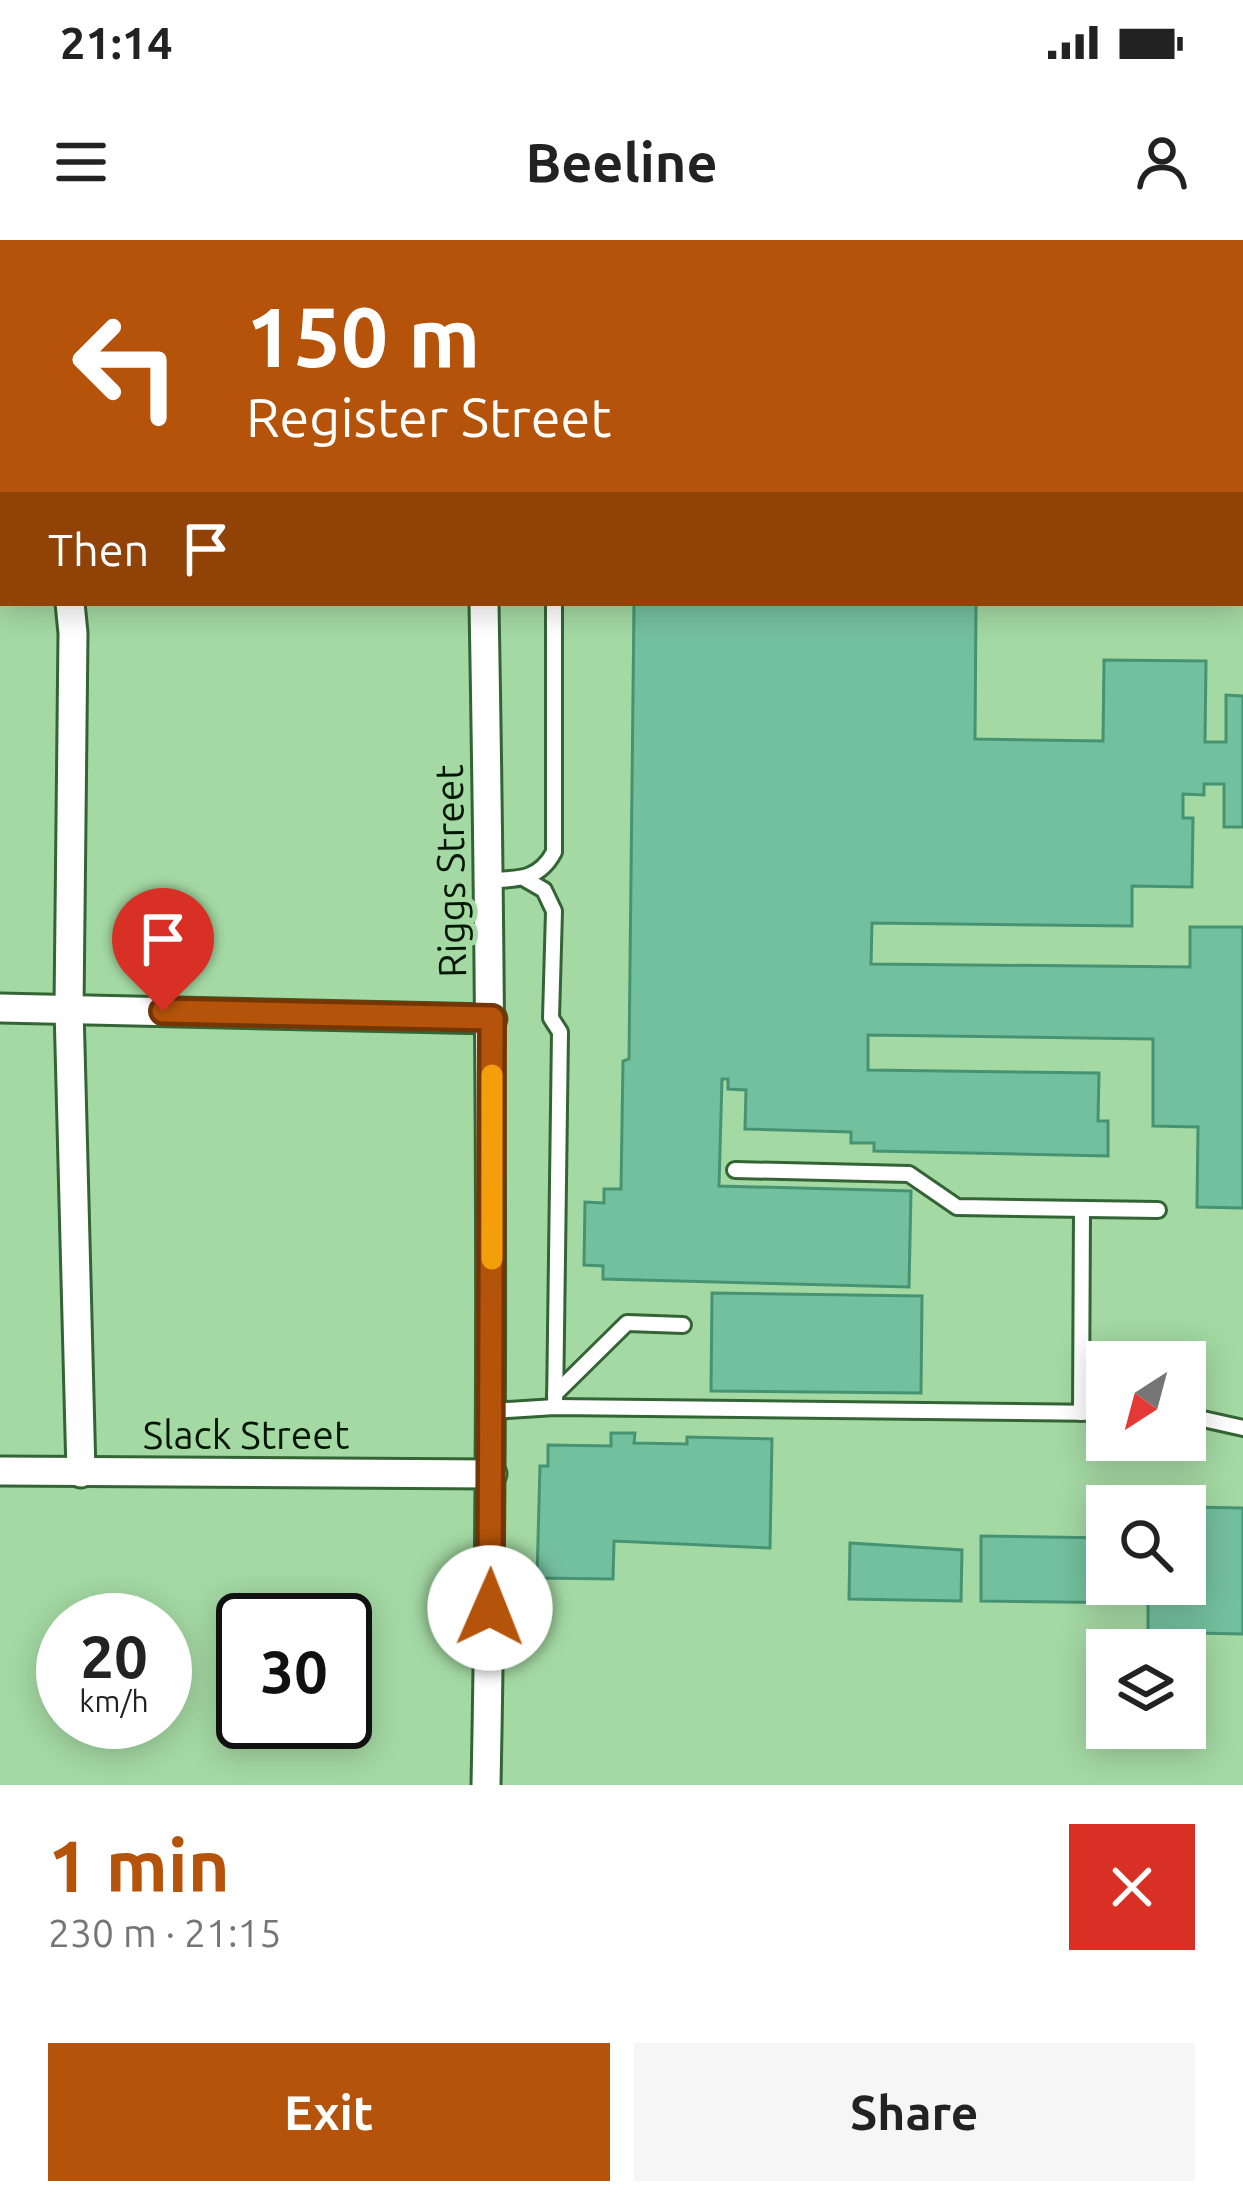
<!DOCTYPE html>
<html lang="en">
<head>
<meta charset="utf-8">
<style>
	:root { --surface:#fff; --page:#f6f6f6; --text:#222; --muted:#767676; --accent:#b45309 }
	body { margin:0; font-family:Ubuntu,sans-serif; background:var(--page); color:var(--text); height:100vh; display:flex; flex-direction:column; font-size:45px; white-space:nowrap }
	* { box-sizing:border-box; margin:0 }
	p { font-size:39px; color:var(--muted) }
	.icon { flex:none; width:66px; height:66px; fill:none; stroke:currentColor; stroke-width:2; stroke-linecap:round; stroke-linejoin:round }
	.map { position:relative; height:1545px; overflow:hidden }
	.sheet { display:flex; flex-direction:column; background:var(--surface); flex:1 }
	.sheet>* { flex:none }
	.guide { position:absolute; left:0px; top:0px; width:1245px; height:366px; box-shadow:0 6px 30px #0003; background:#b45309; color:#fff; overflow:hidden }
	.needle { width:78px; rotate:216deg }
	.fabs { position:absolute; left:1086px; top:1101px; display:grid; gap:24px }
	.fabs a { display:grid; place-items:center; width:120px; height:120px; border-radius:0px; background:var(--surface); box-shadow:0 6px 30px #0003; font-size:60px }
	.speed { position:absolute; left:36px; top:1353px; display:flex; gap:24px; font-size:60px; font-weight:700; text-align:center }
	.speed>* { display:grid; place-content:center; width:156px; height:156px; border-radius:50%; background:var(--surface); box-shadow:0 6px 30px #0003; line-height:1 }
	.speed small { font-size:30px; font-weight:400 }
	.speed .limit { border:6px solid #111; border-radius:18px; background:#fff; color:#111 }
	.pin { position:absolute; display:grid; place-items:center; width:102px; height:102px; color:#fff; margin:-123px -51px; border-radius:50% 50% 50% 0; rotate:-45deg; box-shadow:0 0 12px #0007 }
	.pin .icon { rotate:45deg }
	.me { position:absolute; width:132px; margin:-66px; rotate:1deg; stroke-linejoin:round; filter:drop-shadow(0 0 9px #0008) }
	.turn { display:flex; align-items:center; gap:42px; height:252px; padding:0 48px; font-size:54px }
	.turn .icon { width:156px; height:156px; stroke-width:2.5 }
	.turn b { display:block; font-size:84px; line-height:102px }
	.then { display:flex; align-items:center; height:114px; padding:0 48px; background:#0003; gap:24px; font-size:45px }
	.round { display:grid; place-items:center; flex:none; width:126px; height:126px; border-radius:0px; background:var(--page) }
	.overview { display:flex; align-items:center; justify-content:space-between; height:204px; padding:0 48px }
	h1 { font-size:72px; font-weight:700; line-height:90px; color:var(--accent) }
	.primary-button { display:flex; gap:24px; margin-top:auto; padding:24px 48px }
	.primary-button a { flex:1; height:138px; border-radius:0px; background:var(--accent); color:#fff; font-size:48px; font-weight:700; line-height:138px; text-align:center }
	.primary-button a+a { background:var(--page); color:var(--text) }
	.status { display:flex; justify-content:space-between; align-items:center; height:84px; padding:0 60px; background:var(--surface); direction:ltr }
	.status svg { height:33px; fill:currentColor }
	header { display:flex; justify-content:space-between; align-items:center; height:156px; padding:0 48px; background:var(--surface); font-size:54px; font-weight:700 }
	.map>svg:first-child { display:block }
	.building { fill:#73c09e; stroke:#469373; stroke-width:3 }
	.lines { fill:none; stroke-linecap:round; stroke-linejoin:round }
	.service-casing { stroke:#346435; stroke-width:20 }
	.minor-casing { stroke:#346435; stroke-width:33 }
	.tertiary-casing { stroke:#346435; stroke-width:39 }
	.service { stroke:#fff; stroke-width:14 }
	.minor { stroke:#fff; stroke-width:27 }
	.tertiary { stroke:#fff; stroke-width:33 }
	.route-casing { stroke:#753606; stroke-width:30 }
	.route { stroke:#b45309; stroke-width:21 }
	.slow { stroke:#f59e0b; stroke-width:21 }
	.labels { text-anchor:middle; dominant-baseline:central; stroke-width:10; stroke-linejoin:round; paint-order:stroke }
	.street-label { font-size:39px; fill:#031503; stroke:#a4d9a3 }
</style>
</head>
<body>
<div class="status"><b>21:14</b><svg viewBox="0 0 49 12"><path d="M0 12V9h3v3zM5 12V6h3v6zM10 12V3h3v9zM15 12V0h3v12zM26 1h20v11H26zM47 4h2v5h-2z"/></svg></div>
<header><svg class="icon" aria-label="menu" viewBox="0 0 24 24"><path d="M4 6h16M4 12h16M4 18h16"/></svg>Beeline<svg class="icon" aria-label="person" viewBox="0 0 24 24"><circle cx="12" cy="8" r="4"/><path d="M4 21q1-7 8-7t8 7"/></svg></header>
<div class="map">
<svg width="1243" height="1545" viewBox="0 0 1243 1545">
	<rect width="100%" height="100%" fill="#a4d9a3"/>
	<g class="building">
		<polygon points="634,363 976,363 975,499 1103,501 1104,420 1206,421 1205,502 1226,502 1226,455 1243,456 1243,587 1224,587 1224,544 1204,544 1204,555 1183,554 1183,578 1193,578 1192,647 1132,646 1132,686 872,683 871,724 1190,727 1190,687 1243,687 1243,968 1197,967 1198,887 1153,886 1153,799 868,795 868,830 1099,833 1098,881 1108,881 1108,916 874,911 874,903 851,903 851,892 745,889 746,850 728,849 728,839 722,839 719,946 911,951 909,1047 603,1039 603,1026 584,1025 585,962 604,963 604,949 621,949 623,821 629,819"/>
		<polygon points="712,1053 922,1056 921,1153 711,1151"/>
		<polygon points="611,1193 635,1193 634,1203 687,1204 687,1197 772,1199 770,1308 614,1301 613,1339 537,1338 540,1226 548,1226 548,1205 611,1206"/>
		<polygon points="1185,1267 1243,1268 1243,1394 1148,1392 1148,1363 981,1361 981,1296 1107,1298 1107,1344 1185,1344"/>
		<polygon points="850,1303 962,1310 961,1361 849,1359"/>
	</g>
	<g class="lines">
		<defs>
			<g id="service">
				<polyline points="806,0 806,3"/>
				<polyline points="555,3 555,0"/>
				<polyline points="1242,48 1243,48"/>
				<polyline points="1242,92 1243,92"/>
				<polyline points="525,639 544,650 554,671 551,778 560,792 555,1167"/>
				<path d="M 489,640 C 519,639 539,640 554,612 L 554,363"/>
				<polyline points="735,930 909,934 957,967 1158,970"/>
				<polyline points="555,1154 627,1083 683,1085"/>
				<polyline points="492,1171 555,1167 1107,1173"/>
				<polyline points="1081,1173 1082,969"/>
				<polyline points="1185,1175 1243,1188"/>
			</g>
			<g id="minor">
				<polyline points="34,0 35,3"/>
				<polyline points="478,0 478,3"/>
				<polyline points="1242,342 1243,342"/>
				<polyline points="70,363 73,393 69,768 81,1233"/>
				<path d="M 484,363 C 491,757 494,1151 486,1545"/>
				<polyline points="0,768 492,779"/>
				<polyline points="0,1231 492,1234"/>
			</g>
			<g id="tertiary">
				<polyline points="430,3 444,0"/>
				<polyline points="0,14 3,14"/>
			</g>
		</defs>
		<use href="#service" class="service-casing"/>
		<use href="#minor" class="minor-casing"/>
		<use href="#tertiary" class="tertiary-casing"/>
		<use href="#service" class="service"/>
		<use href="#minor" class="minor"/>
		<use href="#tertiary" class="tertiary"/>
	</g>
	<g class="lines">
		<defs>
			<polyline id="route" points="163,771 492,778 490,1368"/>
		</defs>
		<use href="#route" class="route-casing"/>
		<use href="#route" class="route"/>
		<polyline class="slow" points="492,835 492,1019"/>
	</g>
	<g class="labels">
		<g class="street-label">
			<text transform="translate(450 631) rotate(-91)">Riggs Street</text>
			<text x="246" y="1194">Slack Street</text>
		</g>
	</g>
</svg>
<div class="fabs">
<a><svg class="needle" viewBox="-14 -14 28 28"><path d="M0-13l5 13h-10z" fill="#e53935"/><path d="M0 13l5-13h-10z" fill="#767676"/></svg></a>
<a><svg class="icon" aria-label="search" viewBox="0 0 24 24"><circle cx="10" cy="10" r="6"/><path d="M15 15l6 6"/></svg></a>
<a><svg class="icon" aria-label="layers" viewBox="0 0 24 24"><path d="M12 4l9 5-9 5-9-5zM3 14l9 5 9-5"/></svg></a>
</div>
<div class="speed"><div>20<small>km/h</small></div><div class="limit">30</div></div>
<div class="pin" style="left:163px;top:771px;background:#d93025"><svg class="icon" aria-label="arrive" viewBox="0 0 24 24"><path d="M6 21V4h12l-3 4 3 4H6"/></svg></div>
<svg class="me" style="left:490px;top:1368px" viewBox="-20 -20 40 40"><circle r="19" fill="#fff"/><path d="M0-13L10 11 0 6-10 11z" fill="#b45309"/></svg>
<div class="guide">
<div class="turn"><svg class="icon" aria-label="left" viewBox="0 0 24 24"><path d="M17 20v-9H6M10 6l-5 5 5 5"/></svg><div><b>150 m</b>Register Street</div></div>
<div class="then">Then<svg class="icon" aria-label="arrive" viewBox="0 0 24 24"><path d="M6 21V4h12l-3 4 3 4H6"/></svg></div>
</div>
</div>
<section class="sheet">
<div class="overview"><div><h1>1 min</h1><p>230 m · 21:15</p></div><a class="round" style="background:#d93025;color:#fff"><svg class="icon" aria-label="close" viewBox="0 0 24 24"><path d="M6 6l12 12M18 6L6 18"/></svg></a></div>
<div class="primary-button"><a>Exit</a><a>Share</a></div>
</section>
</body>
</html>
